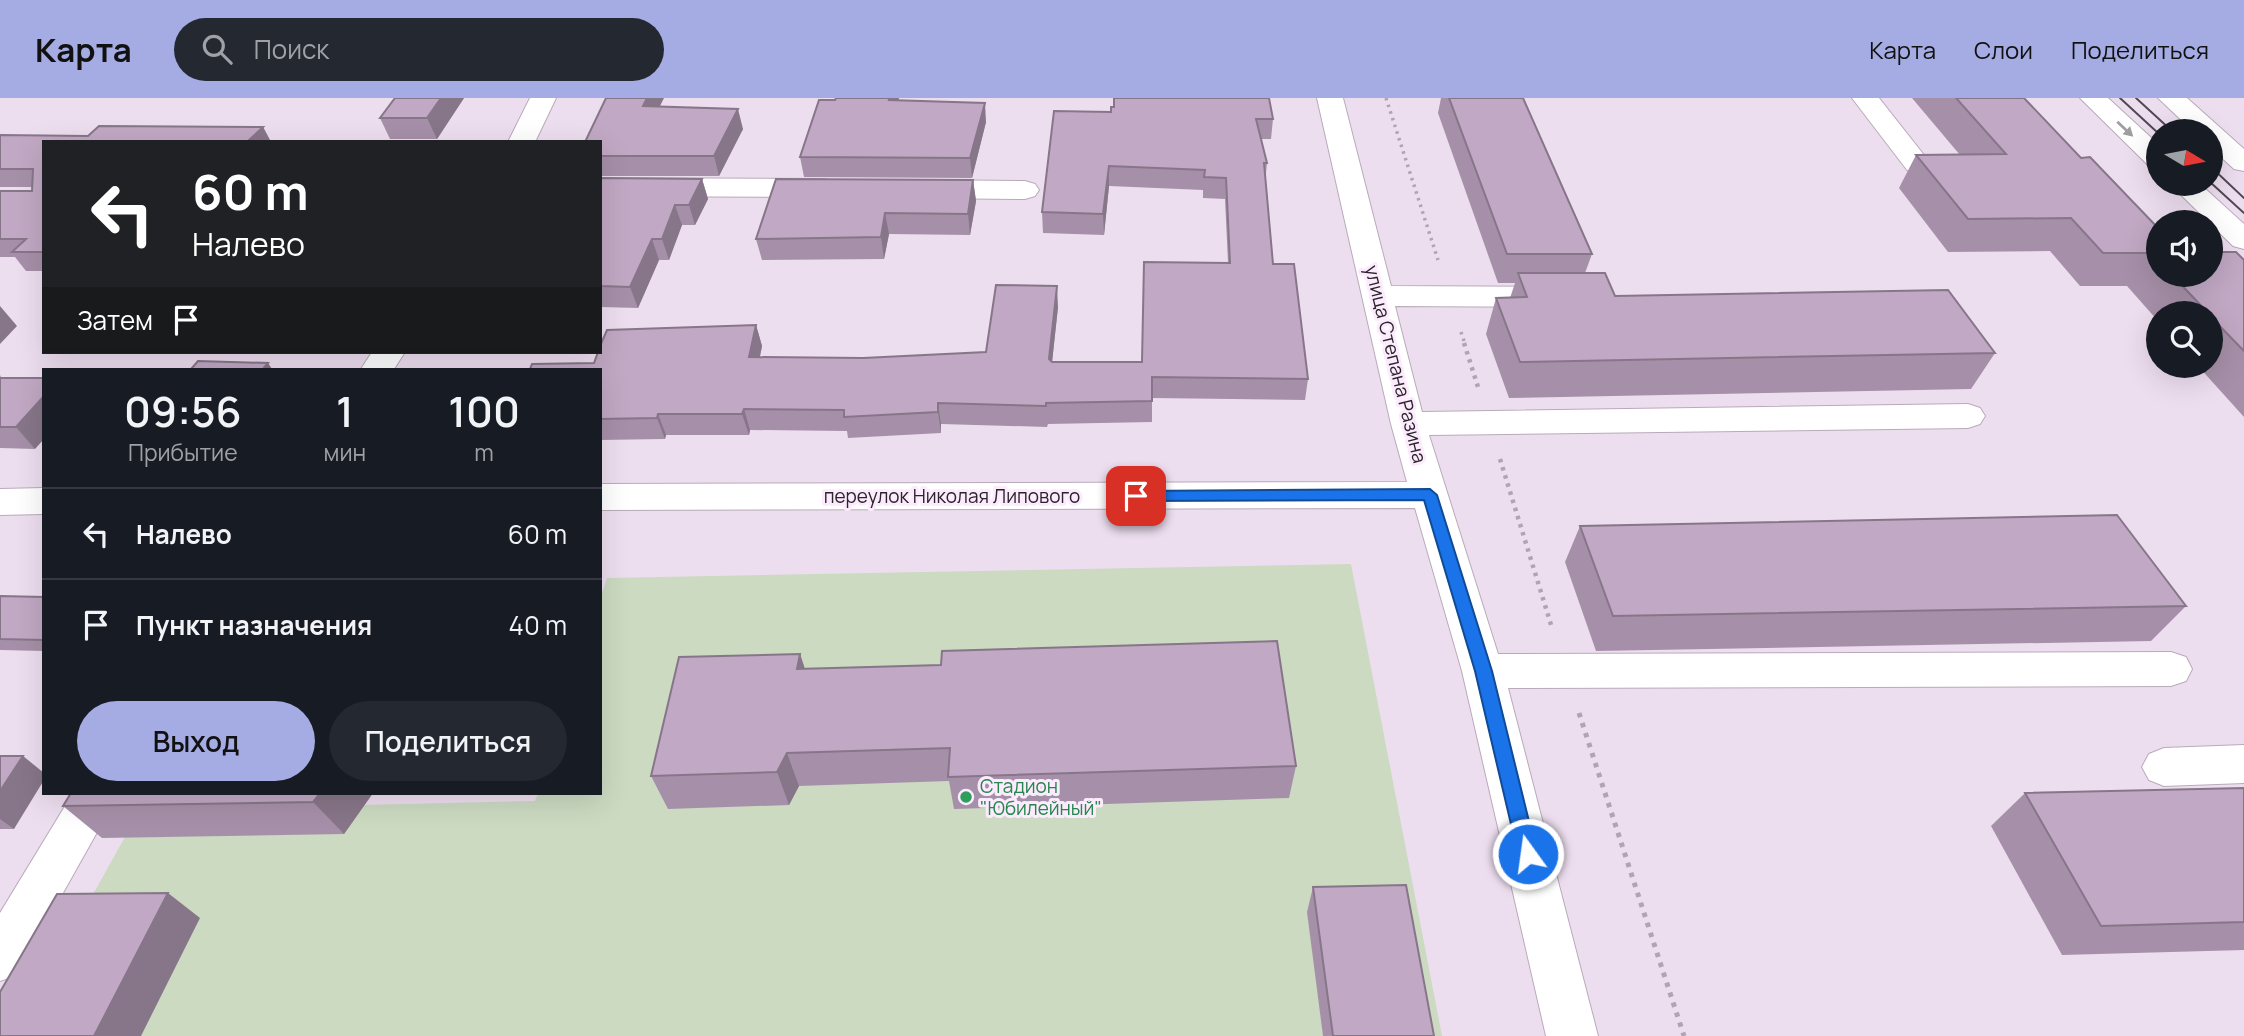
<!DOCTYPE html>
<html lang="ru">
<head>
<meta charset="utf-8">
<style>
	:root { --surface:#171b24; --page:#242831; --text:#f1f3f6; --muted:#9ea1a6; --line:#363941; --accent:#a5ace3 }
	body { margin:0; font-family:Manrope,sans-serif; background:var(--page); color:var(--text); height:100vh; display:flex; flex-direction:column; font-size:26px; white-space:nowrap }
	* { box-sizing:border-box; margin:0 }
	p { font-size:23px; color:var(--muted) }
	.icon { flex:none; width:38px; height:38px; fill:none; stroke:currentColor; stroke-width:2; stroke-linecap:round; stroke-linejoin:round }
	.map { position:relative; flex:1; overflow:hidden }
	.drawer { position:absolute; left:42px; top:270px; width:560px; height:427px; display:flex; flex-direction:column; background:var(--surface); border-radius:0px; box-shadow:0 7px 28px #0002 }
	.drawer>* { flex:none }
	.top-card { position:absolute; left:42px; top:42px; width:560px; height:214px; border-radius:0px; box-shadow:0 7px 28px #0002; background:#202124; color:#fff; overflow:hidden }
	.needle { width:46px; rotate:100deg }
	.fabs { position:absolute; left:2146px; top:21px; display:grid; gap:14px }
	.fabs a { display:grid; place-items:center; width:77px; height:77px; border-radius:50%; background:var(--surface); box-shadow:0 7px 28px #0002; font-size:35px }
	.pin { position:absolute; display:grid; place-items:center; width:60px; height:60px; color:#fff; margin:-30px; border-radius:14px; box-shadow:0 4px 10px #0006 }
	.me { position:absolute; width:77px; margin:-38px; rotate:346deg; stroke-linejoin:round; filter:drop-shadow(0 0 5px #0008) }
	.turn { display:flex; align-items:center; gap:24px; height:147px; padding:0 35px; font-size:32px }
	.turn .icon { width:91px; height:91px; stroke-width:2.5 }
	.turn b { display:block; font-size:49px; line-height:60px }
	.then { display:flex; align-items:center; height:66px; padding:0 35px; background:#0003; gap:14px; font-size:26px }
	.eta { display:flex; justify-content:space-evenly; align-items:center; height:119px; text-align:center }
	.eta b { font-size:42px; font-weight:600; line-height:49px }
	.cta { display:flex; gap:14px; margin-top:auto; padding:14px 35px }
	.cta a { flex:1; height:80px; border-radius:42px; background:var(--accent); color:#111; font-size:28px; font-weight:600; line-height:80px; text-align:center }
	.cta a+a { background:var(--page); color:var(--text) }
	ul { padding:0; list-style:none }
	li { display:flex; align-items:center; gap:21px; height:91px; padding:0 35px; border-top:2px solid var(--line) }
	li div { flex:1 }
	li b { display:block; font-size:26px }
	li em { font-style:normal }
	header { display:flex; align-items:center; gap:42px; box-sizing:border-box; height:98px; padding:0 35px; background:var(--accent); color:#111 }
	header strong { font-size:33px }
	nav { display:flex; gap:38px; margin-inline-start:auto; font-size:24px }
	.search { width:490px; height:63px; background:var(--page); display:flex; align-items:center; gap:18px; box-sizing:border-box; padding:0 24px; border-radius:38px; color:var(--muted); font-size:26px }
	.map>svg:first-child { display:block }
	.green { fill:#cbdac1 }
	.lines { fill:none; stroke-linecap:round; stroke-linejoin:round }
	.minor-casing { stroke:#b9aaba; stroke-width:2 }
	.major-casing { stroke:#b9aaba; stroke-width:2 }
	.path-far2 { stroke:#b1a4b2; stroke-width:3.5; stroke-dasharray:2.5 4.5; stroke-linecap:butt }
	.path-far1 { stroke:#b1a4b2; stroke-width:4.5; stroke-dasharray:3.5 5; stroke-linecap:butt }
	.path { stroke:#b1a4b2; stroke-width:5; stroke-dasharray:4.5 6; stroke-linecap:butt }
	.minor { fill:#fff; fill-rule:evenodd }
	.major { fill:#fff; fill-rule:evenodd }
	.tram { stroke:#504851; stroke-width:2 }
	.wall { fill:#a690a9 }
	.shaded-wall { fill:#877689 }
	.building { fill:#c1a8c4; stroke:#877689; stroke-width:2 }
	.oneway { fill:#a09da0 }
	.route { fill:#1a73e8; stroke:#114b97; stroke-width:2 }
	.leisure-dot { fill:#2e9e5b; stroke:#fbebfc; stroke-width:2.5 }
	.labels { text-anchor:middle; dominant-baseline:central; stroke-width:6; stroke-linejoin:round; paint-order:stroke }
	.street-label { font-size:19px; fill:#2b252b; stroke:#fbebfc }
	.leisure-label { font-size:19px; fill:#27864d; stroke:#fbebfc; text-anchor:start }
</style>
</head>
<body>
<header>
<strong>Карта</strong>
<div class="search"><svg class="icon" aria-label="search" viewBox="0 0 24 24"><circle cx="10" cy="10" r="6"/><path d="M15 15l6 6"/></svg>Поиск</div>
<nav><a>Карта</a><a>Слои</a><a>Поделиться</a></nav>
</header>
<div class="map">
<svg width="2244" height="938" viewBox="0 0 2244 938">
	<rect width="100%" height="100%" fill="#eddeef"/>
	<polygon class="green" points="1351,466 1442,938 14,938 140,712 535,703 538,695 600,695 600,501 607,480"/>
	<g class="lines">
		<defs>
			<g id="minor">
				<polygon points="530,0 556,0 535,44 508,44"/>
				<polygon points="1317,0 1343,0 1391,188 1562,189 1573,192 1578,199 1573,206 1562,209 1395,208 1422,314 1968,306 1980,310 1985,318 1980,326 1968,330 1429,337 1498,556 2171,554 2186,559 2192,571 2186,583 2171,588 1508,590 1598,938 1546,938 1462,573 1415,410 600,412 600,386 1407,384 1391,326"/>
				<polygon points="1852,0 1879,0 1931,66 1927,72 1917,74 1907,72"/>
				<polygon points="600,80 824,81 834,84 838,90 834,96 824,99 600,98"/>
				<polygon points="922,82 1025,83 1035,86 1039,92 1035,98 1025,101 922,100 912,97 908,91 912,85"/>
				<polygon points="372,254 405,254 394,271 361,271"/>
				<polygon points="44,390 44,416 0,417 0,391"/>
				<polygon points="2244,647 2244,685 2164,688 2149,682 2142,669 2149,656 2164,650"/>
				<polygon points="73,695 119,695 17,877 0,883 0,815"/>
			</g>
			<g id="major">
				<polygon points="2080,0 2108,0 2158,46 2158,69 2148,67"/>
				<polygon points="2158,0 2187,0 2244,51 2244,73 2234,71 2210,49 2210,33 2193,33"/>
				<polygon points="2170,86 2200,86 2244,126 2244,151 2233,148"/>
			</g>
		</defs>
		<use href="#minor" class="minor-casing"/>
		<use href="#major" class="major-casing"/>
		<g class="path-far2">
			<polyline points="1386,0 1438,162"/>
			<polyline points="1461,234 1465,246"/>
		</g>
		<g class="path-far1">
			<polyline points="1464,245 1478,289"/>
			<polyline points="1500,361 1552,530"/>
		</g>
		<polyline class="path" points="1579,615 1684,938"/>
		<use href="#minor" class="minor"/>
		<use href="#major" class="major"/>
		<g class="tram">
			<polyline points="2120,0 2158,35"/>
			<polyline points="2136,0 2172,33"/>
			<polyline points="2210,68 2244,100"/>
			<polyline points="2210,84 2244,115"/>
		</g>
	</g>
	<g class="wall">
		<polygon points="395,0 464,0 437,41 390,41 380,20"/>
		<polygon points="836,0 899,0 898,3 986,24 972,80 804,79 800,59"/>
		<polygon points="1113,0 1269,0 1273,21 1271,41 1261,41 1267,65 1265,85 1273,166 1308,281 1305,302 1152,300 1152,324 1048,326 1047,329 941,326 941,335 848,340 847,333 750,332 749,337 666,337 665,341 600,342 600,271 594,265 756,227 762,248 760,259 863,260 986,254 1058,209 1052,264 1142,264 1228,165 1225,101 1203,100 1203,92 1109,88 1104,137 1043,135 1042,114 1111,14 1113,9"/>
		<polygon points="1441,0 1523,0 1592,156 1585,175 1615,198 1995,255 1971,291 1509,300 1486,236 1496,200 1510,200 1515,185 1498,185 1438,15"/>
		<polygon points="1912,0 2024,0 2081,60 2158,130 2158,177 2210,177 2244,162 2244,319 2198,268 2210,268 2210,215 2158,215 2158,223 2127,188 2080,188 2050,153 1948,154 1899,90 1916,57 1960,57"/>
		<polygon points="659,8 743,31 719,78 600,78 600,44"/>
		<polygon points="263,29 271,44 44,44 44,173 26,173 15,159 0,159 0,93 32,93 32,89 0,89 0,37 88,38"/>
		<polygon points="600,80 702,81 708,101 695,127 682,127 669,162 659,162 638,210 600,209"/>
		<polygon points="973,82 976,103 970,137 889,136 884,161 762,162 756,141"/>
		<polygon points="0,277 35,351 0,350"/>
		<polygon points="1580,428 2186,508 2151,543 1596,553 1565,464"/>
		<polygon points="0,498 44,499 44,553 0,552"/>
		<polygon points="800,556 805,571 1296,668 1289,700 954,711 949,683 799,688 789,707 668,711 651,678"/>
		<polygon points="0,658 14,731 0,731"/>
		<polygon points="2244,690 2244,852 2062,857 1991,728 2025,695"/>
		<polygon points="373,695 344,736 102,740 63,708"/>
		<polygon points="1313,789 1434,938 1323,938 1307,814"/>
	</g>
	<g class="shaded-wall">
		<polygon points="441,0 464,0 437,41 427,20"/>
		<polygon points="647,0 664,0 650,28 643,8"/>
		<polygon points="890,0 899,0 892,22 889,2"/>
		<polygon points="985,5 986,24 972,80 970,60"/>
		<polygon points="738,11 743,31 719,78 714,58"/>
		<polygon points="263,29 271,44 247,44"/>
		<polygon points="1109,68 1109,88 1104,137 1103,116"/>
		<polygon points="702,81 708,101 695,127 689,107"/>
		<polygon points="973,82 976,103 970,137 968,116"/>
		<polygon points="675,107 682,127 669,162 662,141"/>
		<polygon points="885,115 889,136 884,161 881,139"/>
		<polygon points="652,141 659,162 638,210 630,189"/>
		<polygon points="1057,188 1058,209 1050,283 1049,261"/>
		<polygon points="0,208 17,228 0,246"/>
		<polygon points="756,227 762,248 755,280 749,259"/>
		<polygon points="268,265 272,271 263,271"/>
		<polygon points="44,298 44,341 35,351 16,329"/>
		<polygon points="938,305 941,326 941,335 938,314"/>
		<polygon points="744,311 750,332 749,337 742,316"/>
		<polygon points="658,316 666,337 665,341 657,320"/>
		<polygon points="800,556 811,590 797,571"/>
		<polygon points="787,655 799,688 789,707 777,674"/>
		<polygon points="23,658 44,675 44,682 14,731 0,721 0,693"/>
		<polygon points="320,695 373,695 344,736 313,704"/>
		<polygon points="168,795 200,820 141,938 94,938"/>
	</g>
	<g class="building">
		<polygon points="395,0 441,0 427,20 380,20"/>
		<polygon points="606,0 647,0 643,8 738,11 714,58 600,58 600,44 585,44"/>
		<polygon points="836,0 890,0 889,2 985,5 970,60 800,59 819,2 835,2"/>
		<polygon points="1114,0 1269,0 1273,21 1256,21 1267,65 1264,65 1273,166 1294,166 1308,281 1152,279 1152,303 1046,305 1046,308 938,305 938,314 844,319 844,312 744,311 742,316 658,316 657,320 600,321 600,271 530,271 532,266 594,265 598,254 600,254 600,248 607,232 756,227 749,259 863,260 986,254 996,187 1057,188 1049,261 1052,264 1142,264 1144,164 1230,165 1226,80 1204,79 1205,72 1109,68 1103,116 1042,114 1054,13 1111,14 1111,9 1114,9"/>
		<polygon points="1449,0 1523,0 1592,156 1507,156"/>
		<polygon points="1956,0 2024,0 2081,60 2090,59 2158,130 2158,162 2151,155 2103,155 2071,120 1968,121 1916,57 2006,56"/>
		<polygon points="99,28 263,29 247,44 44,44 44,154 12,154 26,141 0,141 0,93 32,93 33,71 0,71 0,37 88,38"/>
		<polygon points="600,80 702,81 689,107 675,107 662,141 652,141 630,189 600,188"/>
		<polygon points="776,81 973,82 968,116 885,115 881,139 756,141"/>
		<polygon points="2210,154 2236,154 2244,162 2244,253 2210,218 2210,215 2208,215 2172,177 2210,177"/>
		<polygon points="1518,175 1605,175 1615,198 1948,192 1995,255 1520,264 1496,200 1527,199"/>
		<polygon points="198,263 268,265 263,271 191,271"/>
		<polygon points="0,280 44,280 44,298 16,329 0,329"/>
		<polygon points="2117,417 2186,508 1613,518 1580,428"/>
		<polygon points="0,498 44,499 44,542 0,541"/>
		<polygon points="1277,543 1296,668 948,679 950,650 787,655 777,674 651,678 679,559 800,556 797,571 941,567 942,553"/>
		<polygon points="0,658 23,658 0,693"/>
		<polygon points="2244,690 2244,824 2101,828 2025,695"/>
		<polygon points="71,695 320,695 313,704 63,708"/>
		<polygon points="1406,787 1434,938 1333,938 1313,789"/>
		<polygon points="168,795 94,938 0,938 0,894 57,796"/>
	</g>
	<defs><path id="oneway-solid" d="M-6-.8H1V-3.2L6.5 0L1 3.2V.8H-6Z" transform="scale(1.75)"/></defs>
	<use class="oneway" href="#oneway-solid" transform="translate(2125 31) rotate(43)"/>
	<polygon class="route" points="1430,391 1437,397 1492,573 1537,756 1534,762 1528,764 1521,762 1518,756 1475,573 1424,402 1136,403 1129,398 1136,393"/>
	<circle class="leisure-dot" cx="966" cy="699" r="7"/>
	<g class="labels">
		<g class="street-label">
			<text transform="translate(1396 266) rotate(76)">улица Степана Разина</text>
			<text x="952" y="398">переулок Николая Липового</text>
		</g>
		<g class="leisure-label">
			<text x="980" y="688">Стадион<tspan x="980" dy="22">"Юбилейный"</tspan></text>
		</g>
	</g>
</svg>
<div class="fabs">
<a><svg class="needle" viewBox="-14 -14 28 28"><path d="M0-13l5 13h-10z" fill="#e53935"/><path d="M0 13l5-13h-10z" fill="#9ea1a6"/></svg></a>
<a><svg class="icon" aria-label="sound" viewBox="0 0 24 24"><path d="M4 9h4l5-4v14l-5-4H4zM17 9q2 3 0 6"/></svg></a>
<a><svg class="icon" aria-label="search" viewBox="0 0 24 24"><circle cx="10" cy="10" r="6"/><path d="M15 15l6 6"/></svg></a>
</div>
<div class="pin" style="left:1136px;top:398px;background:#d93025"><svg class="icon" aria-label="arrive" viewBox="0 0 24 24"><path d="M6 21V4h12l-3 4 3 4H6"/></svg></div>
<svg class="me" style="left:1528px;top:756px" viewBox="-20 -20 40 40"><circle r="17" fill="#1a73e8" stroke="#fff" stroke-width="3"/><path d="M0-11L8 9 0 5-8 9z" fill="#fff"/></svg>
<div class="top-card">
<div class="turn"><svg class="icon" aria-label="left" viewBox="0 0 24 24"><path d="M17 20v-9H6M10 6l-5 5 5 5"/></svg><div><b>60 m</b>Налево</div></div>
<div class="then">Затем<svg class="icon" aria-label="arrive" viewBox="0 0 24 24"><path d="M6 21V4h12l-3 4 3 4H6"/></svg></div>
</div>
<section class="drawer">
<div class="eta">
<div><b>09:56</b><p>Прибытие</p></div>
<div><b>1</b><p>мин</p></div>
<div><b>100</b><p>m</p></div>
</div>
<ul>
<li><svg class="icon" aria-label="left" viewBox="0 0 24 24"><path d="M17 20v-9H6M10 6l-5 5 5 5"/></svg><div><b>Налево</b></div><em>60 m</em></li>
<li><svg class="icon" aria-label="arrive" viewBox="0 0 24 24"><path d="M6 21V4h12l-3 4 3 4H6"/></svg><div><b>Пункт назначения</b></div><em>40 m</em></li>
</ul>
<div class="cta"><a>Выход</a><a>Поделиться</a></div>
</section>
</div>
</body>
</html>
